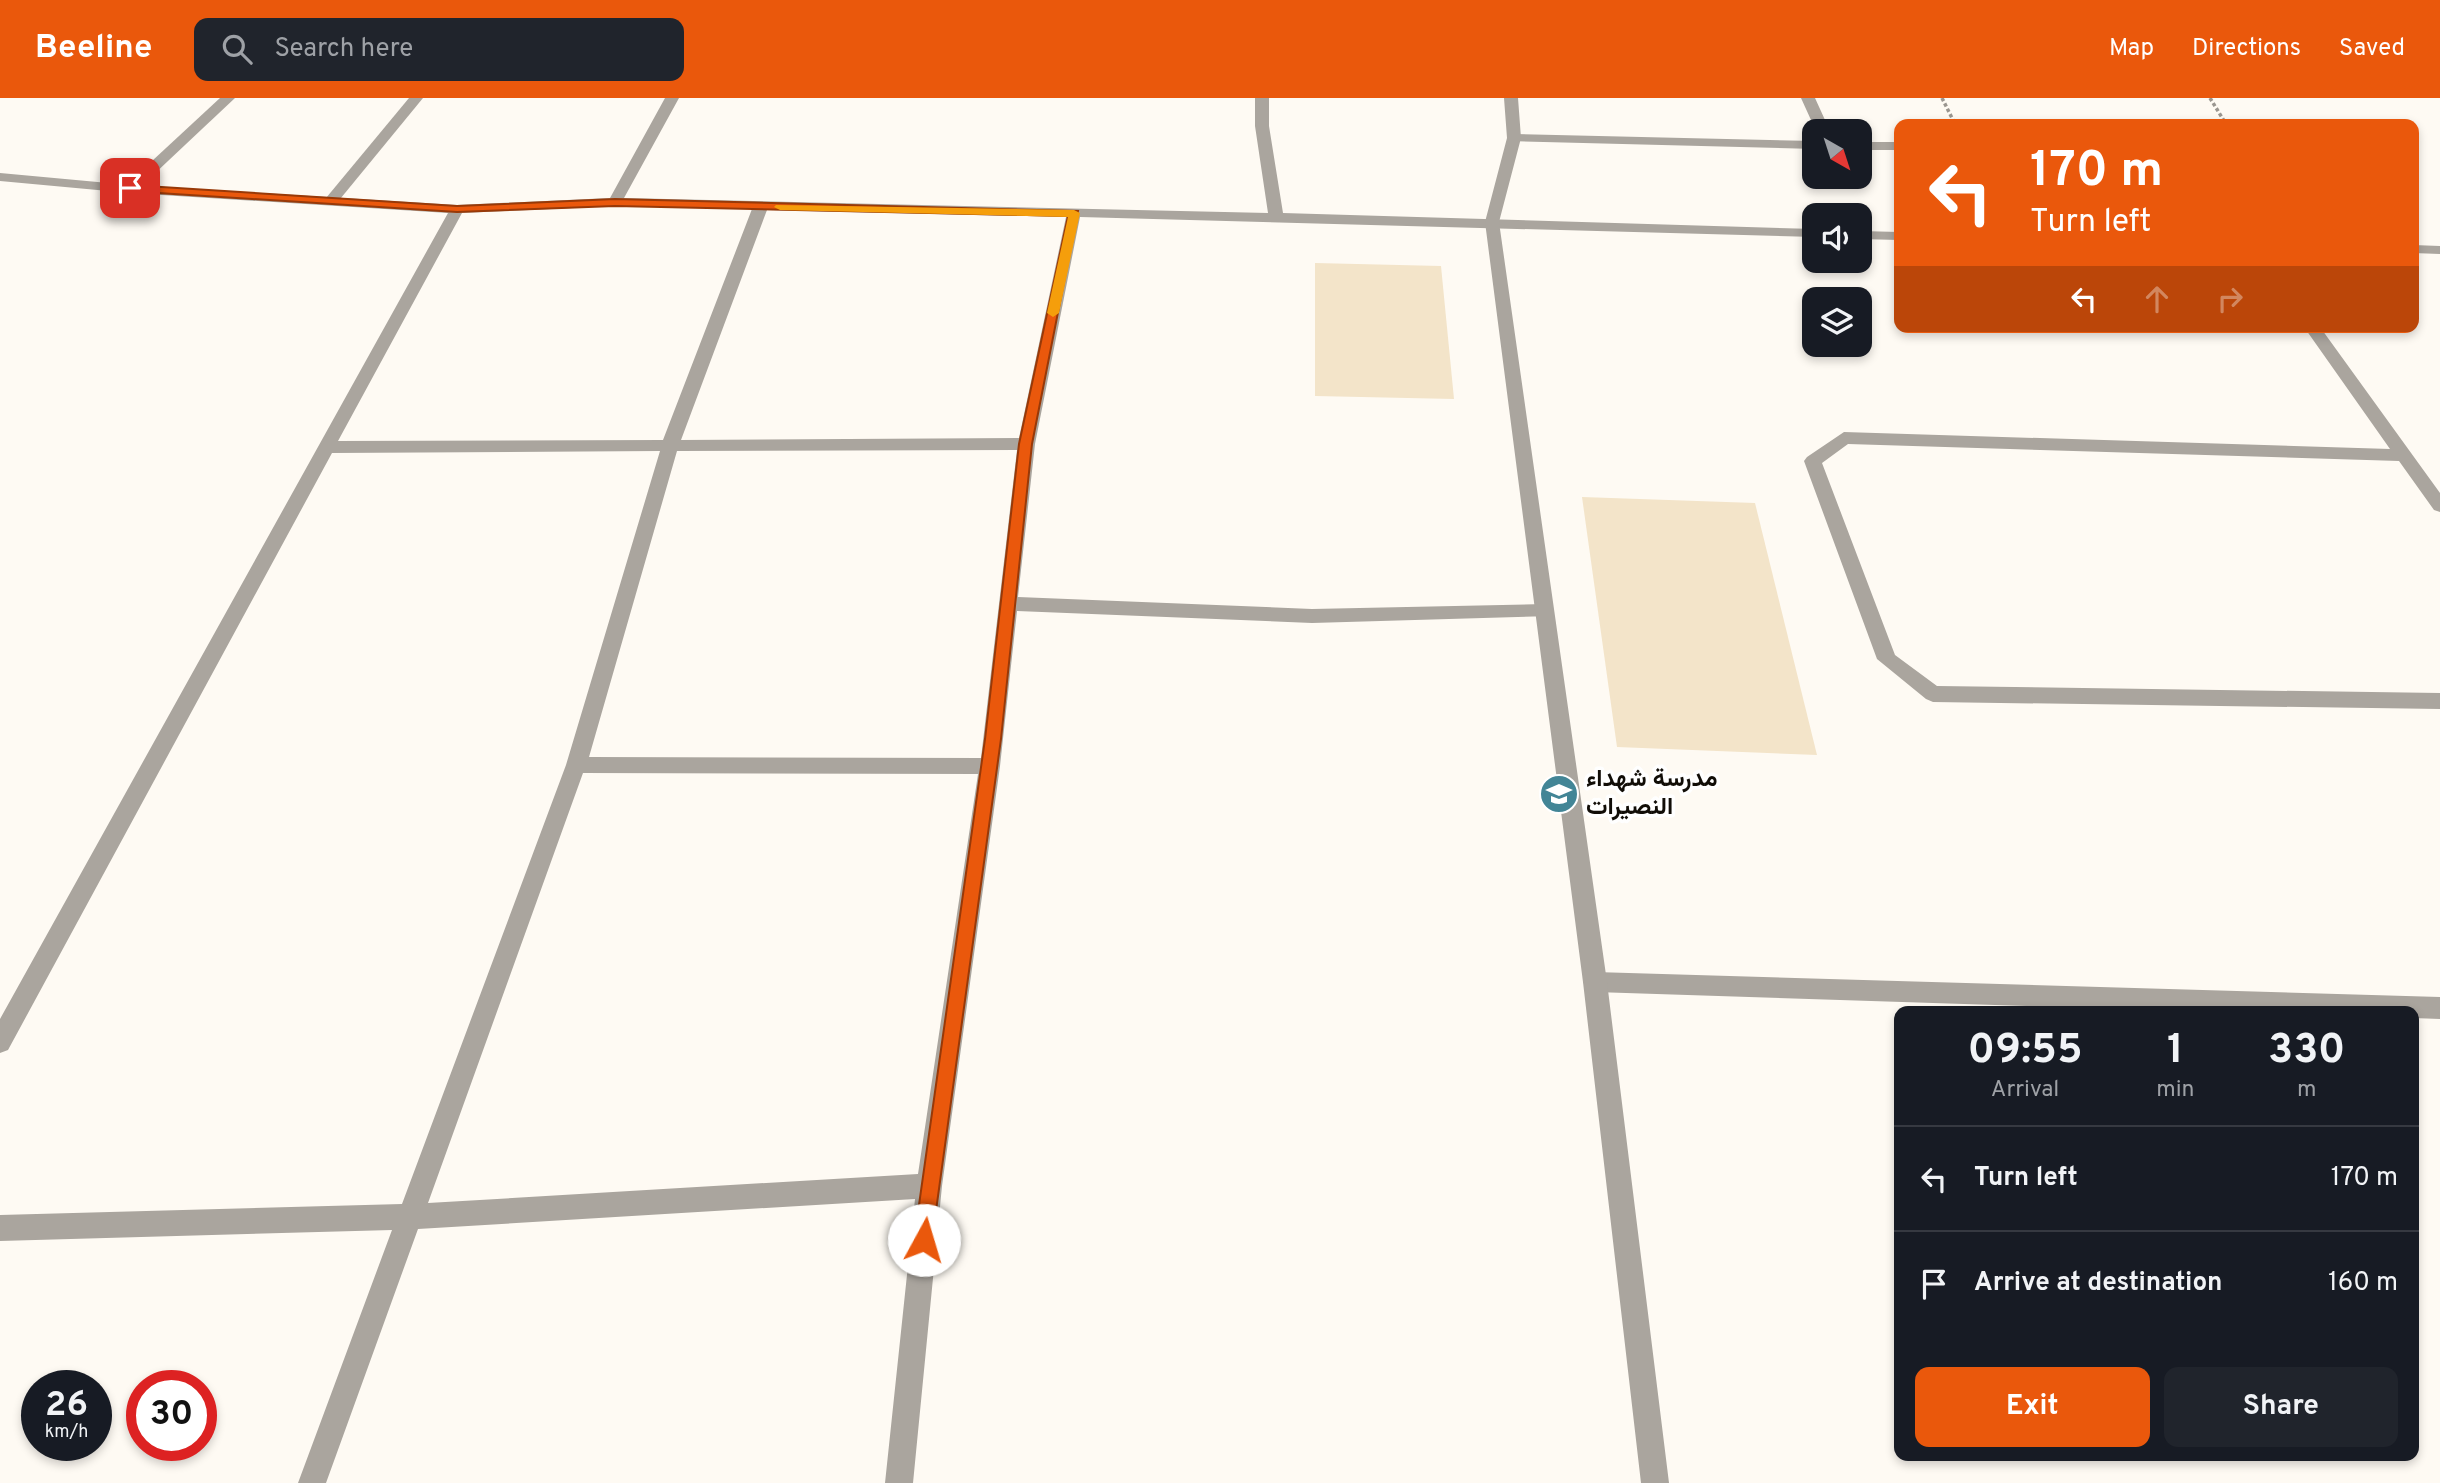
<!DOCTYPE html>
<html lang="en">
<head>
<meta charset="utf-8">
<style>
	:root { --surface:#171b24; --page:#20242c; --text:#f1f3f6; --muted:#9ea1a6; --line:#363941; --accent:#ea580c }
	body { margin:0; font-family:Overpass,Vazirmatn,sans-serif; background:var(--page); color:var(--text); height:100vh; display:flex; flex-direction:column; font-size:26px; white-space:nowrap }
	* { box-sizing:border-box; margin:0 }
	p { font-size:23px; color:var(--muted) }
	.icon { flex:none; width:38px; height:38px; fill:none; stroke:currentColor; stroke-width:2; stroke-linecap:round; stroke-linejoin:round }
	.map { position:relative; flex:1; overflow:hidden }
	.sheet { position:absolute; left:1894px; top:908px; width:525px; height:455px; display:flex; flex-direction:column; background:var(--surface); border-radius:14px; box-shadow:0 4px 10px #0003 }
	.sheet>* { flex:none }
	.guide { position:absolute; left:1894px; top:21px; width:525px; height:214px; border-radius:14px; box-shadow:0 4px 10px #0003; background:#ea580c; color:#fff; overflow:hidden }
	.needle { width:46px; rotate:141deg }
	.tools { position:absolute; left:1802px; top:21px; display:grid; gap:14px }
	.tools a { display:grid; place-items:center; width:70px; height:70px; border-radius:14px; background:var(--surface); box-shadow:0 4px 10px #0003; font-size:35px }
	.speed { position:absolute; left:21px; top:1272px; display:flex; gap:14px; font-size:35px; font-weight:700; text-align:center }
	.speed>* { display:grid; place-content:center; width:91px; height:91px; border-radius:50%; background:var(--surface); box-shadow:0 4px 10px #0003; line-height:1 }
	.speed small { font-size:18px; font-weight:400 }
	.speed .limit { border:10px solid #d22; background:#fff; color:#111 }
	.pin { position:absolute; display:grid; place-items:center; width:60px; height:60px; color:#fff; margin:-30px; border-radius:14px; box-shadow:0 4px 10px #0006 }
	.me { position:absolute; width:77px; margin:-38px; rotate:6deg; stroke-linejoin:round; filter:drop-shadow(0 0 5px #0008) }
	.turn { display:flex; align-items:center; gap:24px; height:147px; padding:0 21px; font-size:32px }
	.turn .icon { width:91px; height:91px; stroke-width:2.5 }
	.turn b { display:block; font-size:49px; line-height:60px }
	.lanes { display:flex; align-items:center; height:66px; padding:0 21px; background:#0003; justify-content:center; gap:35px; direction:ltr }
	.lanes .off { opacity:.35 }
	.eta { display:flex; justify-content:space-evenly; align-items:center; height:119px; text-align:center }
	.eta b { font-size:42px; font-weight:700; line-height:49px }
	.primary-button { display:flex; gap:14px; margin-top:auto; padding:14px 21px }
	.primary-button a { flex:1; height:80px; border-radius:14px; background:var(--accent); color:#fff; font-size:28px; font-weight:700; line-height:80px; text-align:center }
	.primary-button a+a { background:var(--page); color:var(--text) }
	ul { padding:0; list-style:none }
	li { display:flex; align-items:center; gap:21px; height:105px; padding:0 21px; border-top:2px solid var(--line) }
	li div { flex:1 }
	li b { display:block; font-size:26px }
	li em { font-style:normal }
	header { display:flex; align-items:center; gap:42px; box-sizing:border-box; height:98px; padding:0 35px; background:var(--accent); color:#fff }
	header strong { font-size:33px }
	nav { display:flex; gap:38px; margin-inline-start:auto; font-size:24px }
	.search { width:490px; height:63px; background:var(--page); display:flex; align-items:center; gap:18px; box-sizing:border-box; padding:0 24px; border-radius:14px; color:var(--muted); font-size:26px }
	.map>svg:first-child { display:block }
	.green { fill:#f3e4c9 }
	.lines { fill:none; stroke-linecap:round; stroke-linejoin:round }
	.path { stroke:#9a9690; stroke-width:3.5; stroke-dasharray:3.5 2.5; stroke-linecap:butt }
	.service { fill:#aaa59e; fill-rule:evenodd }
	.minor { fill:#aaa59e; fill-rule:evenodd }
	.tertiary { fill:#aaa59e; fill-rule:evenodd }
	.route { fill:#ea580c; stroke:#983908; stroke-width:2 }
	.slow { fill:#f59e0b }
	.labels { text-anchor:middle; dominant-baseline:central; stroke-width:7; stroke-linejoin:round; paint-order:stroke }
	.poi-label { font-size:24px; font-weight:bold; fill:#110d07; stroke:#fff; text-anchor:start }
</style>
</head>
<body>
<header>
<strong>Beeline</strong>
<div class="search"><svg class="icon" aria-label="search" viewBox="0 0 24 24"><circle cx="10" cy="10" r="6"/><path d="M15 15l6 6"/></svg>Search here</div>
<nav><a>Map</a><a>Directions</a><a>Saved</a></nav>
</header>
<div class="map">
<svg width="2440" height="1385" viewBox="0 0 2440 1385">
	<rect width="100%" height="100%" fill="#fefaf3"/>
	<g class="green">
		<polygon points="1315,165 1441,168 1454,301 1315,298"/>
		<polygon points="1582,399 1755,405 1817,657 1617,649"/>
	</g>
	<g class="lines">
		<g class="path">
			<polyline points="1942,0 1955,26"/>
			<polyline points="2210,0 2226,26"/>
		</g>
		<g class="service">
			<polygon points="220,0 235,0 135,94 125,94 125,88"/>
			<polygon points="409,0 423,0 336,106 326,106 326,100"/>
		</g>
		<g class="minor">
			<path d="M 665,0 L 679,0 L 624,100 L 1268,115 L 1255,28 L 1255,0 L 1269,0 L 1269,28 L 1283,115 L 1815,131 L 1815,139 L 1080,119 L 1035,346 L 1018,499 L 1312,511 L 1545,506 L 1552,508 L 1554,513 L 1552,518 L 1312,525 L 1017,513 L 1000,668 L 942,1088 L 913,1385 L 885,1385 L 915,1101 L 418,1131 L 326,1385 L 298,1385 L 392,1132 L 0,1143 L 0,1117 L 402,1106 L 566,667 L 660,353 L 332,355 L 8,952 L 0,955 L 0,921 L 448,115 L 130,95 L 0,83 L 0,75 L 130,87 L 457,107 L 610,100 ZM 615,108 L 752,111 L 663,342 L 338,343 L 462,115 ZM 767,112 L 1066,119 L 1019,340 L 681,342 ZM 1017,352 L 981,660 L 589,659 L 677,353 ZM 583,675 L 978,676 L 918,1076 L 428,1105 Z"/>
			<polygon points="1801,0 1815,0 1830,33 1816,33"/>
			<polygon points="1514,36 1815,43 1815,51 1509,43 1507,40"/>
			<rect x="1860" y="44" width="39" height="8"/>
			<polygon points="1860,133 1899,134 1899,142 1860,141"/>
			<polygon points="2413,147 2440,148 2440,156 2413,155"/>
			<polygon points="2304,229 2320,229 2440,395 2440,414 2434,412 2399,363 1848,346 1822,365 1895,557 1937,588 2440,595 2440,611 1933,604 1926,601 1877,561 1804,363 1807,359 1844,334 2390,351"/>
			<polygon points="1595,874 2440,899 2440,921 2413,920 2413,914 2208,914 1595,894 1587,891 1583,884 1587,877"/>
		</g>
		<polygon class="tertiary" points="1504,0 1518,0 1521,40 1499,124 1607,884 1669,1385 1641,1385 1583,884 1485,124 1507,40"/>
	</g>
	<polygon class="route" points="130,87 457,108 615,101 1078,113 1032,346 1001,641 931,1149 924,1152 917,1149 914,1142 985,641 1019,346 1068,118 615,108 457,114 127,93 127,88"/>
	<polygon class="slow" points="776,107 1074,112 1080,115 1059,215 1053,219 1047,215 1068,119 780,112 774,109"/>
	<defs>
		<symbol id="school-disc" viewBox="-11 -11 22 22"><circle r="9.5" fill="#428596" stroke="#fff"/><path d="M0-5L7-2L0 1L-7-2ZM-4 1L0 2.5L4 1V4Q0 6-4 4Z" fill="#fff"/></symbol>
	</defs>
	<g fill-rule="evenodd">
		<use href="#school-disc" x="1537" y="674" width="44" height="44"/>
	</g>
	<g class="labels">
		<g class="poi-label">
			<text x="1586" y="682">مدرسة شهداء<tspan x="1586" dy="28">النصيرات</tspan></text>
		</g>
	</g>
</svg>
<div class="tools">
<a><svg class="needle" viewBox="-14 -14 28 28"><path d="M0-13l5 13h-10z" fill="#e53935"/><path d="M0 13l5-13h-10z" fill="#9ea1a6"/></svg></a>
<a><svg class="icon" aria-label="sound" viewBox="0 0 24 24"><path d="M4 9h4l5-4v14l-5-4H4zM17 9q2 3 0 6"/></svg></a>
<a><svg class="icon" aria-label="layers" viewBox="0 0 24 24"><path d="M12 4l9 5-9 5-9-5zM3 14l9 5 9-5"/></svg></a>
</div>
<div class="speed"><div>26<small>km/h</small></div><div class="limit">30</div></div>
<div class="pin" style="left:130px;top:90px;background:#d93025"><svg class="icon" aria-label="arrive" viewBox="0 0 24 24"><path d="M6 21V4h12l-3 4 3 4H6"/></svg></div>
<svg class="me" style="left:924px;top:1142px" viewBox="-20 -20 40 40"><circle r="19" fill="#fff"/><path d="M0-13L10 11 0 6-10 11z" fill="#ea580c"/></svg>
<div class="guide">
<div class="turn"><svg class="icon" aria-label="left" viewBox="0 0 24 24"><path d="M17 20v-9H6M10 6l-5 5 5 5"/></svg><div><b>170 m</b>Turn left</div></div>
<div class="lanes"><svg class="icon" aria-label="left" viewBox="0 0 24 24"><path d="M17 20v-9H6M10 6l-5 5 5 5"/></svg><svg class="icon off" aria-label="ahead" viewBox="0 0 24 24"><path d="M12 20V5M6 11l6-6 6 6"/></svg><svg class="icon off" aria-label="right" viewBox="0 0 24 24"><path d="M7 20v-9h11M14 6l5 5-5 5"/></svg></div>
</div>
<section class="sheet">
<div class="eta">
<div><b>09:55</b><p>Arrival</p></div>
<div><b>1</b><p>min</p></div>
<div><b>330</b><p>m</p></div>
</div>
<ul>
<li><svg class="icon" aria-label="left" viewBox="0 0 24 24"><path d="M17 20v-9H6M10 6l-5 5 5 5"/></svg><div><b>Turn left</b></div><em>170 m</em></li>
<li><svg class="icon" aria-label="arrive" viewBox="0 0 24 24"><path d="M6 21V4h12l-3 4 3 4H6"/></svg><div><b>Arrive at destination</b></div><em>160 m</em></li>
</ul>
<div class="primary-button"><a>Exit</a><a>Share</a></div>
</section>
</div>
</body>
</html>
